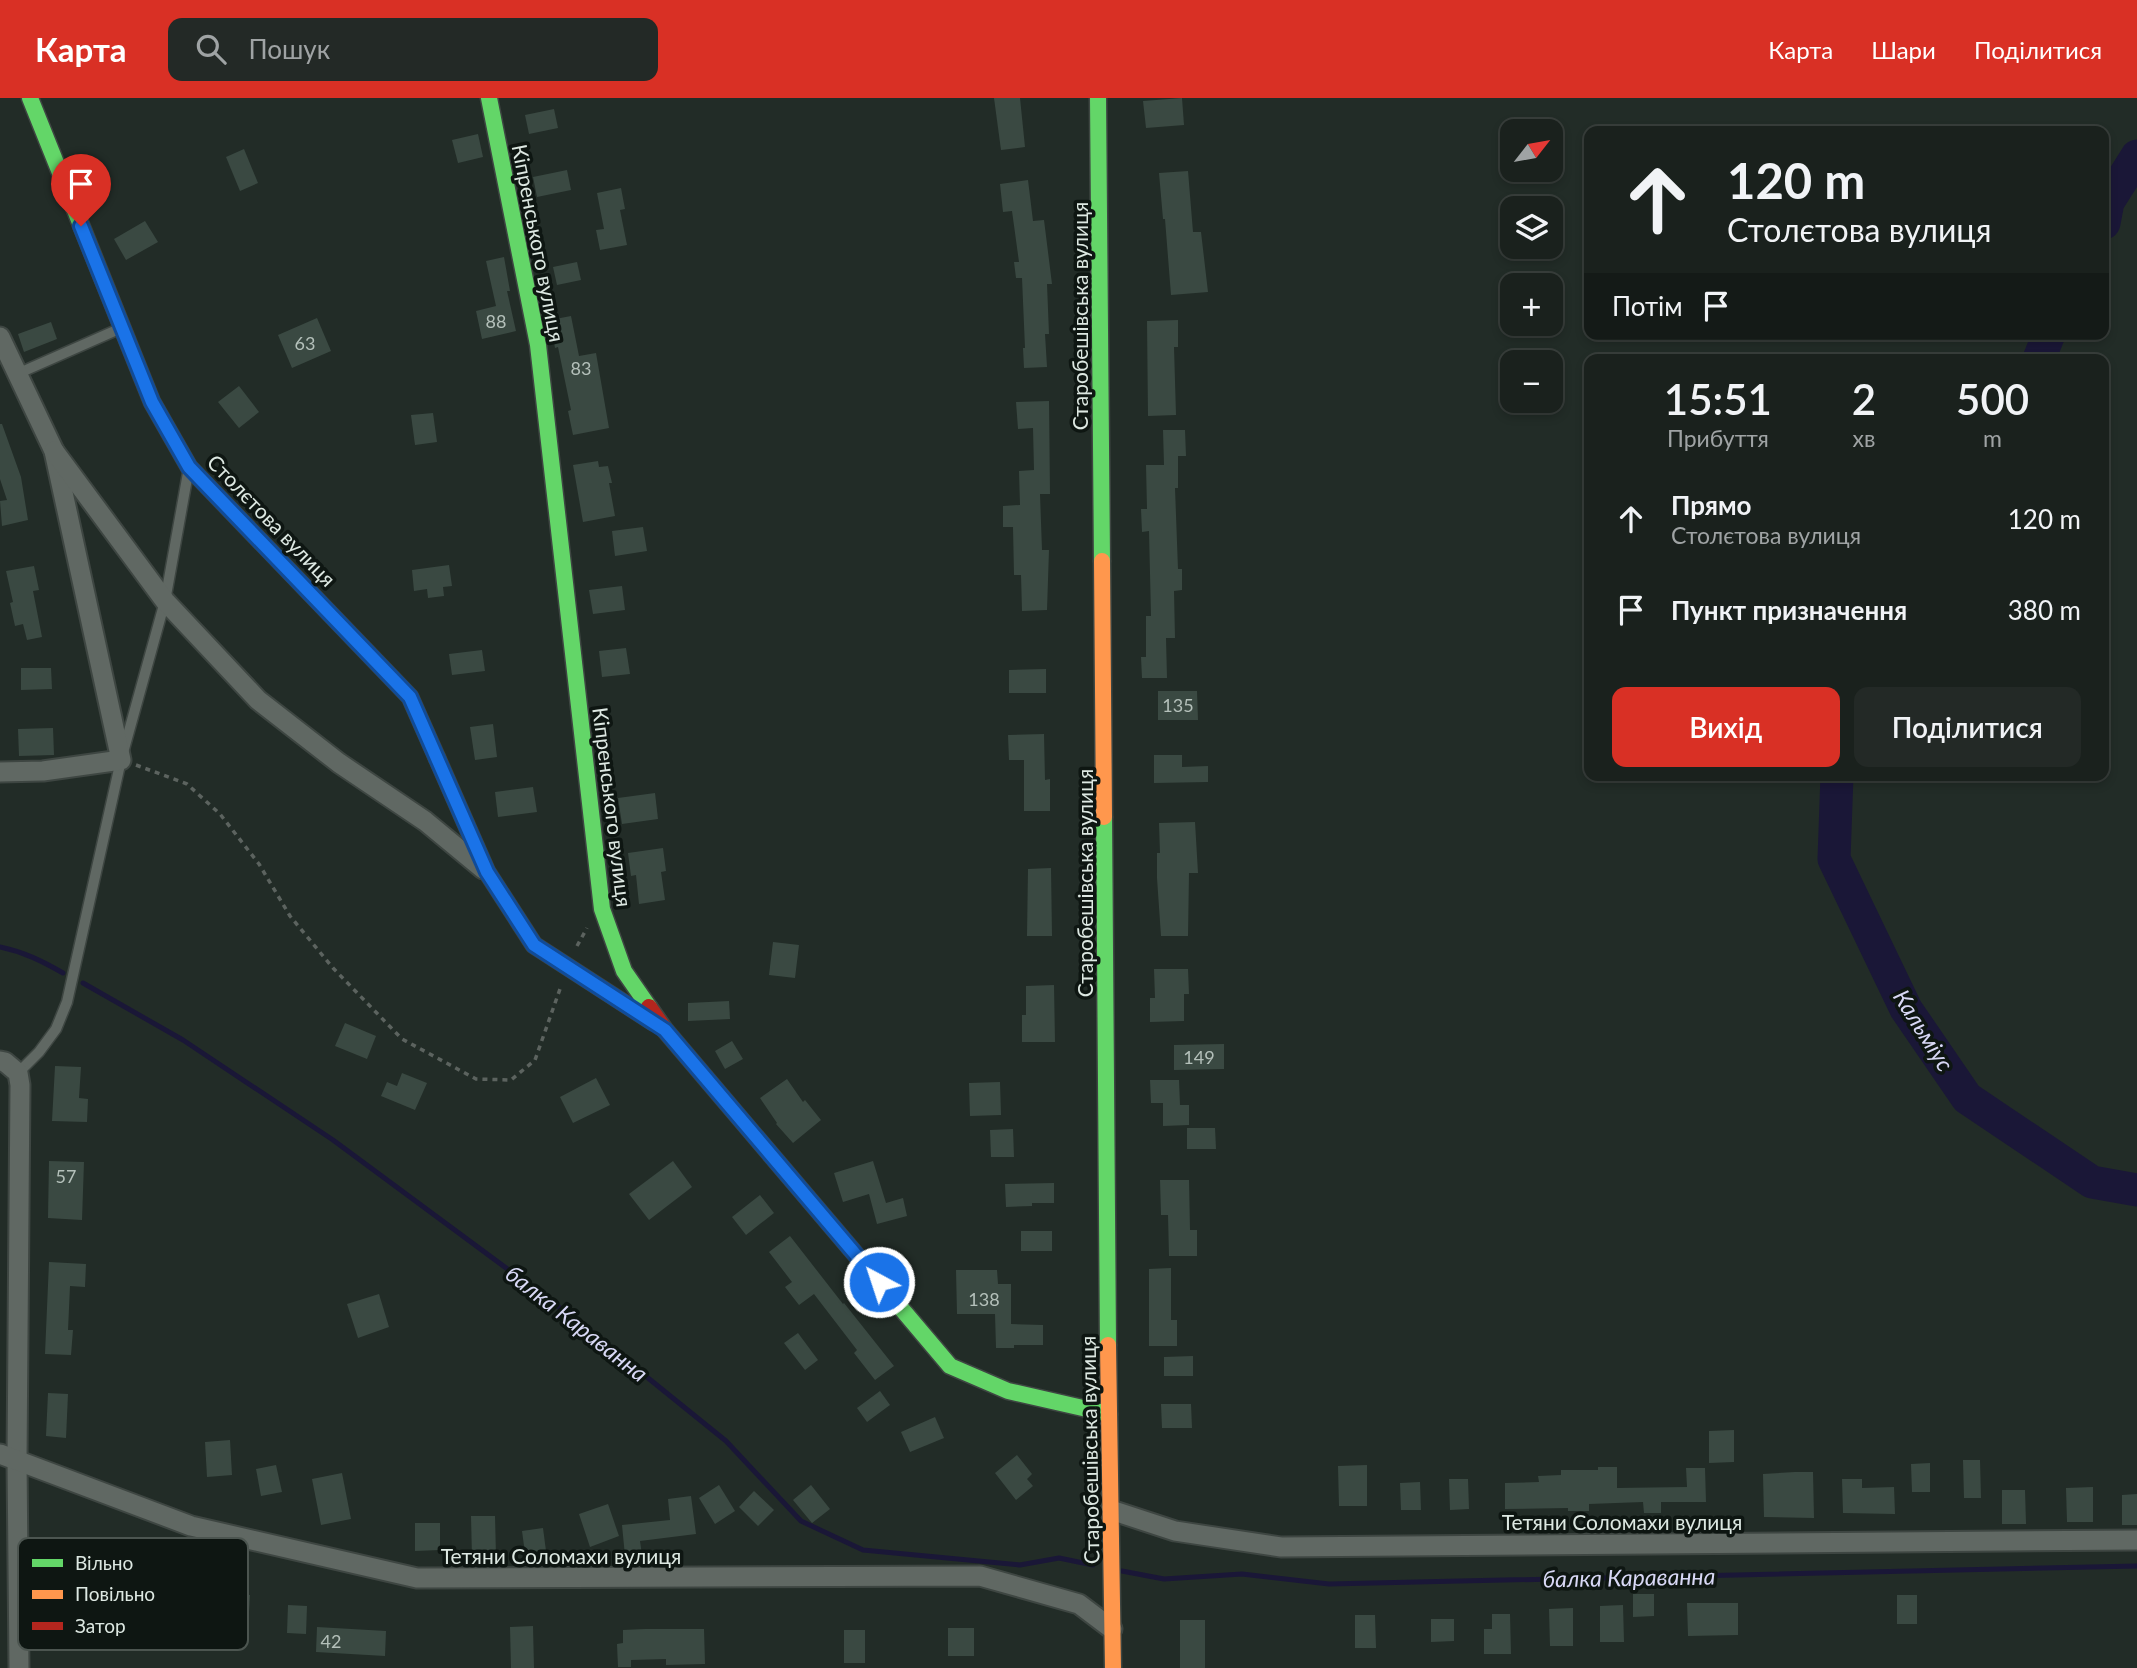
<!DOCTYPE html>
<html lang="uk">
<head>
<meta charset="utf-8">
<style>
	:root { --surface:#1a211d; --page:#232926; --text:#f1f3f6; --muted:#9fa3a4; --line:#383e3b; --accent:#d93025 }
	body { margin:0; font-family:Lato,sans-serif; background:var(--page); color:var(--text); height:100vh; display:flex; flex-direction:column; font-size:26px; white-space:nowrap }
	* { box-sizing:border-box; margin:0 }
	p { font-size:23px; color:var(--muted) }
	.icon { flex:none; width:38px; height:38px; fill:none; stroke:currentColor; stroke-width:2; stroke-linecap:round; stroke-linejoin:round }
	.map { position:relative; flex:1; overflow:hidden }
	.side { position:absolute; left:1584px; top:256px; width:525px; height:427px; display:flex; flex-direction:column; background:var(--surface); border-radius:14px; box-shadow:0 4px 10px #0003,0 0 0 2px var(--line) }
	.side>* { flex:none }
	.hud { position:absolute; left:1584px; top:28px; width:525px; height:214px; border-radius:14px; box-shadow:0 4px 10px #0003,0 0 0 2px var(--line); background:#1a211d; color:var(--text); overflow:hidden }
	.needle { width:46px; rotate:59deg }
	.controls { position:absolute; left:1500px; top:21px; display:grid; gap:14px }
	.controls a { display:grid; place-items:center; width:63px; height:63px; border-radius:14px; background:var(--surface); box-shadow:0 4px 10px #0003,0 0 0 2px var(--line); font-size:35px }
	.pin { position:absolute; display:grid; place-items:center; width:60px; height:60px; color:#fff; margin:-72px -30px; border-radius:50% 50% 50% 0; rotate:-45deg; box-shadow:0 0 7px #0007 }
	.pin .icon { rotate:45deg }
	.me { position:absolute; width:77px; margin:-38px; rotate:320deg; stroke-linejoin:round; filter:drop-shadow(0 0 5px #0008) }
	.turn { display:flex; align-items:center; gap:24px; height:147px; padding:0 28px; font-size:32px }
	.turn .icon { width:91px; height:91px; stroke-width:2.5 }
	.turn b { display:block; font-size:49px; line-height:60px }
	.then { display:flex; align-items:center; height:66px; padding:0 28px; background:#0003; gap:14px; font-size:26px }
	.eta { display:flex; justify-content:space-evenly; align-items:center; height:119px; text-align:center }
	.eta b { font-size:42px; font-weight:600; line-height:49px }
	.primary-button { display:flex; gap:14px; margin-top:auto; padding:14px 28px }
	.primary-button a { flex:1; height:80px; border-radius:14px; background:var(--accent); color:#fff; font-size:28px; font-weight:600; line-height:80px; text-align:center }
	.primary-button a+a { background:var(--page); color:var(--text) }
	ul { padding:0; list-style:none }
	li { display:flex; align-items:center; gap:21px; height:91px; padding:0 28px }
	li div { flex:1 }
	li b { display:block; font-size:26px }
	li em { font-style:normal }
	header { display:flex; align-items:center; gap:42px; box-sizing:border-box; height:98px; padding:0 35px; background:var(--accent); color:#fff }
	header strong { font-size:33px }
	nav { display:flex; gap:38px; margin-inline-start:auto; font-size:24px }
	.search { width:490px; height:63px; background:var(--page); display:flex; align-items:center; gap:18px; box-sizing:border-box; padding:0 24px; border-radius:14px; color:var(--muted); font-size:26px }
	.map>svg:first-child { display:block }
	.lines { fill:none; stroke-linecap:round; stroke-linejoin:round }
	.stream { stroke:#1a1737; stroke-width:5 }
	.river { stroke:#1a1737; stroke-width:33 }
	.building { fill:#3a4942 }
	.lane-casing { stroke:#3e4642; stroke-width:13 }
	.street-casing { stroke:#3e4642; stroke-width:23 }
	.fast-casing { stroke:#3e4642; stroke-width:19 }
	.slow-casing { stroke:#3e4642; stroke-width:19 }
	.jam-casing { stroke:#3e4642; stroke-width:19 }
	.path { stroke:#5c635f; stroke-width:3.5; stroke-dasharray:5 5; stroke-linecap:butt }
	.lane { stroke:#606863; stroke-width:10 }
	.street { stroke:#606863; stroke-width:19 }
	.fast { stroke:#63d668; stroke-width:16 }
	.slow { stroke:#ff974d; stroke-width:16 }
	.jam { stroke:#b3261e; stroke-width:16 }
	.route-casing { stroke:#114b97; stroke-width:18 }
	.route { stroke:#1a73e8; stroke-width:12 }
	.labels { text-anchor:middle; dominant-baseline:central; stroke-width:7; stroke-linejoin:round; paint-order:stroke }
	.number-label { font-size:18px; fill:#b4c0ba }
	.street-label { font-size:21px; fill:#dde8e2; stroke:#0e1612 }
	.water-label { font-size:23px; font-style:italic; fill:#d8d8f5; stroke:#0e1612 }
	.key { fill:#0e1612; stroke:#4c5550; stroke-width:2 }
	.key-label { font-size:19px; fill:#dde8e2 }
</style>
</head>
<body>
<header>
<strong>Карта</strong>
<div class="search"><svg class="icon" aria-label="search" viewBox="0 0 24 24"><circle cx="10" cy="10" r="6"/><path d="M15 15l6 6"/></svg>Пошук</div>
<nav><a>Карта</a><a>Шари</a><a>Поділитися</a></nav>
</header>
<div class="map">
<svg width="2137" height="1570" viewBox="0 0 2137 1570">
	<rect width="100%" height="100%" fill="#222c27"/>
	<g class="lines">
		<g class="stream">
			<path d="M 0,849 C 24,854 42,863 63,875"/>
			<polyline points="83,885 183,942 333,1042 575,1221 726,1343 801,1423 863,1452 1020,1467 1059,1460 1093,1467"/>
			<polyline points="1122,1473 1164,1481 1242,1476 1329,1486 2137,1468"/>
		</g>
		<g class="river">
			<polyline points="2104,125 2108,104 2137,58"/>
			<polyline points="2039,261 2049,236"/>
			<polyline points="1837,677 1834,761 1906,911 1967,1000 2092,1084 2137,1092"/>
		</g>
	</g>
	<g class="building">
		<polygon points="994,0 1020,0 1025,49 1001,52"/>
		<polygon points="1182,0 1184,27 1146,30 1143,3"/>
		<polygon points="554,11 558,30 529,36 525,17"/>
		<polygon points="478,36 483,59 458,65 452,42"/>
		<polygon points="244,51 258,85 240,93 226,59"/>
		<polygon points="567,72 571,92 537,99 533,79"/>
		<polygon points="1188,73 1193,134 1201,134 1208,194 1171,197 1165,121 1163,121 1159,75"/>
		<polygon points="1028,82 1033,123 1044,122 1052,186 1047,186 1049,236 1045,236 1047,269 1024,270 1023,250 1025,250 1022,180 1016,180 1014,164 1019,164 1012,113 1003,114 1000,86"/>
		<polygon points="621,90 625,111 620,112 627,147 600,152 596,132 604,131 597,95"/>
		<polygon points="145,123 158,144 126,162 114,141"/>
		<polygon points="504,159 510,193 507,193 516,233 482,241 476,213 496,208 486,163"/>
		<polygon points="577,164 581,182 557,187 553,169"/>
		<polygon points="571,218 579,258 596,255 609,330 573,337 568,313 571,312 558,249 555,250 550,222"/>
		<polygon points="317,220 331,253 292,270 278,237"/>
		<polygon points="1178,222 1178,249 1174,249 1176,317 1148,318 1147,223"/>
		<polygon points="51,224 57,241 24,254 18,236"/>
		<polygon points="239,288 259,314 239,330 218,304"/>
		<polygon points="1049,303 1050,396 1040,396 1042,452 1049,452 1047,512 1022,513 1021,477 1014,477 1013,429 1003,429 1003,408 1020,407 1019,373 1034,372 1033,330 1018,331 1016,304"/>
		<polygon points="433,315 437,344 415,347 411,317"/>
		<polygon points="0,326 2,326 21,379 28,422 2,428 0,403 7,402 0,381"/>
		<polygon points="1163,332 1185,332 1186,358 1178,358 1178,390 1175,390 1178,471 1182,471 1182,492 1174,493 1175,540 1166,540 1167,580 1142,580 1141,559 1146,559 1146,518 1151,518 1149,433 1142,434 1141,411 1147,411 1146,367 1164,367"/>
		<polygon points="598,363 599,369 608,368 612,385 609,385 615,418 583,424 573,367"/>
		<polygon points="643,429 647,453 615,458 612,433"/>
		<polygon points="449,467 452,488 443,489 444,498 428,500 427,491 414,493 412,472"/>
		<polygon points="34,468 39,492 33,493 42,539 27,542 23,526 15,528 10,505 13,504 6,473"/>
		<polygon points="622,488 625,512 593,516 589,492"/>
		<polygon points="626,550 630,576 602,579 599,553"/>
		<polygon points="482,552 485,573 452,577 449,556"/>
		<polygon points="21,570 51,570 52,591 21,592"/>
		<polygon points="1046,571 1046,595 1009,595 1009,572"/>
		<polygon points="1158,593 1197,593 1198,622 1158,622"/>
		<polygon points="493,626 497,659 475,662 470,629"/>
		<polygon points="53,630 54,657 19,658 18,631"/>
		<polygon points="1044,636 1045,682 1050,681 1050,713 1024,713 1024,662 1009,662 1008,637"/>
		<polygon points="1154,657 1182,657 1182,669 1208,668 1208,684 1154,685"/>
		<polygon points="533,689 537,714 498,719 495,694"/>
		<polygon points="655,695 658,721 622,726 618,700"/>
		<polygon points="1195,724 1198,775 1189,775 1188,838 1161,838 1157,780 1157,755 1160,755 1159,725"/>
		<polygon points="663,750 666,773 661,774 665,802 639,806 636,777 631,778 628,755"/>
		<polygon points="1051,770 1052,838 1027,838 1028,771"/>
		<polygon points="773,844 799,847 795,880 769,877"/>
		<polygon points="1154,871 1188,871 1189,896 1184,896 1184,923 1150,924 1150,900 1155,900"/>
		<polygon points="1054,887 1055,944 1022,944 1022,917 1026,917 1026,888"/>
		<polygon points="729,903 730,921 688,923 688,905"/>
		<polygon points="345,925 376,938 367,961 335,948"/>
		<polygon points="732,943 743,961 725,971 715,953"/>
		<polygon points="1224,946 1224,971 1174,972 1174,947"/>
		<polygon points="55,968 81,969 79,1000 88,1001 87,1024 52,1023"/>
		<polygon points="402,975 427,985 415,1012 381,998 387,984 397,988"/>
		<polygon points="596,980 610,1007 573,1025 560,999"/>
		<polygon points="787,981 803,1004 805,1002 821,1022 793,1045 776,1026 777,1025 760,1000"/>
		<polygon points="1150,982 1179,982 1180,1007 1189,1007 1189,1027 1163,1028 1163,1005 1151,1005"/>
		<polygon points="1000,984 1001,1017 970,1018 969,985"/>
		<polygon points="1187,1030 1215,1030 1216,1051 1187,1051"/>
		<polygon points="1013,1031 1014,1059 991,1059 990,1032"/>
		<polygon points="49,1063 84,1064 82,1122 48,1120"/>
		<polygon points="673,1063 692,1089 649,1122 629,1096"/>
		<polygon points="873,1063 886,1105 903,1100 907,1118 877,1126 869,1096 843,1104 834,1075"/>
		<polygon points="1160,1082 1189,1082 1190,1132 1197,1132 1197,1158 1169,1158 1168,1117 1161,1117"/>
		<polygon points="1054,1085 1054,1105 1032,1105 1032,1108 1006,1109 1005,1086"/>
		<polygon points="760,1097 774,1115 746,1137 732,1119"/>
		<rect x="1021" y="1133" width="31" height="20"/>
		<polygon points="790,1138 843,1206 844,1205 894,1268 875,1282 854,1255 857,1252 814,1196 799,1207 785,1189 792,1184 769,1154"/>
		<polygon points="49,1164 86,1166 85,1189 70,1188 68,1232 73,1232 71,1257 45,1256"/>
		<polygon points="1171,1170 1171,1222 1177,1222 1177,1248 1149,1248 1149,1171"/>
		<polygon points="956,1172 997,1172 998,1186 1011,1186 1011,1226 1043,1227 1043,1247 1014,1247 1014,1250 996,1250 995,1216 957,1216"/>
		<polygon points="379,1196 389,1229 358,1240 347,1206"/>
		<polygon points="798,1235 818,1262 805,1272 784,1245"/>
		<polygon points="1193,1258 1193,1278 1164,1278 1164,1259"/>
		<polygon points="880,1293 890,1307 867,1324 857,1310"/>
		<polygon points="48,1295 68,1296 66,1340 46,1338"/>
		<polygon points="1161,1306 1191,1306 1192,1330 1162,1330"/>
		<polygon points="935,1319 944,1340 910,1354 901,1334"/>
		<polygon points="1734,1332 1734,1364 1709,1365 1709,1333"/>
		<polygon points="230,1342 232,1377 207,1379 205,1344"/>
		<polygon points="1017,1357 1032,1376 1027,1381 1033,1388 1016,1402 995,1375"/>
		<polygon points="1963,1362 1980,1362 1981,1400 1964,1400"/>
		<polygon points="1930,1365 1930,1394 1912,1394 1911,1366"/>
		<polygon points="276,1367 282,1394 261,1398 256,1371"/>
		<polygon points="1367,1367 1367,1408 1339,1408 1338,1368"/>
		<polygon points="1598,1369 1617,1369 1617,1390 1687,1389 1686,1370 1705,1370 1706,1404 1661,1404 1661,1415 1644,1415 1643,1404 1589,1406 1589,1413 1568,1413 1568,1410 1505,1411 1505,1385 1539,1384 1538,1378 1561,1377 1561,1372 1598,1372"/>
		<polygon points="1795,1374 1813,1374 1814,1420 1764,1419 1763,1376"/>
		<polygon points="342,1375 351,1421 321,1427 312,1381"/>
		<polygon points="1449,1381 1468,1381 1469,1411 1450,1412"/>
		<polygon points="1842,1381 1862,1381 1862,1390 1894,1389 1895,1416 1843,1415"/>
		<polygon points="1420,1384 1421,1412 1401,1412 1400,1385"/>
		<polygon points="719,1387 735,1413 715,1426 699,1400"/>
		<polygon points="811,1387 830,1411 812,1425 793,1402"/>
		<polygon points="2093,1389 2093,1424 2067,1424 2066,1390"/>
		<polygon points="2002,1392 2025,1392 2026,1426 2002,1426"/>
		<polygon points="754,1393 774,1412 758,1428 739,1409"/>
		<polygon points="2137,1396 2137,1427 2122,1427 2122,1397"/>
		<polygon points="691,1398 696,1436 640,1443 642,1457 625,1458 622,1427 670,1422 668,1401"/>
		<polygon points="608,1406 619,1438 590,1449 579,1416"/>
		<polygon points="471,1418 495,1418 496,1458 472,1459"/>
		<polygon points="415,1425 440,1425 440,1452 415,1453"/>
		<polygon points="543,1430 546,1453 525,1455 522,1433"/>
		<polygon points="229,1495 250,1497 248,1531 227,1529"/>
		<polygon points="1633,1496 1654,1496 1654,1518 1633,1519"/>
		<rect x="1897" y="1497" width="20" height="29"/>
		<polygon points="1687,1505 1738,1505 1738,1537 1688,1538"/>
		<polygon points="288,1507 307,1508 306,1536 287,1535"/>
		<polygon points="1623,1507 1624,1544 1600,1544 1600,1508"/>
		<polygon points="1573,1510 1573,1548 1550,1548 1549,1511"/>
		<polygon points="1492,1516 1510,1516 1511,1556 1484,1556 1484,1531 1492,1531"/>
		<polygon points="1355,1517 1375,1517 1376,1550 1355,1550"/>
		<polygon points="1431,1521 1454,1521 1454,1543 1431,1544"/>
		<rect x="1180" y="1522" width="25" height="48"/>
		<polygon points="533,1528 534,1570 511,1570 510,1529"/>
		<polygon points="317,1529 386,1533 385,1558 316,1554"/>
		<rect x="948" y="1530" width="26" height="28"/>
		<polygon points="645,1531 704,1531 705,1566 666,1567 666,1561 631,1562 631,1569 618,1569 617,1546 623,1545 623,1532"/>
		<rect x="844" y="1532" width="21" height="33"/>
	</g>
	<g class="lines">
		<defs>
			<g id="lane">
				<polyline points="17,276 119,231"/>
				<polyline points="18,975 39,954 56,931 67,904 121,662 165,503 188,375"/>
			</g>
			<g id="street">
				<polyline points="0,239 54,353 121,662 43,673 0,674"/>
				<polyline points="54,353 165,503 258,602 339,665 425,723 483,771"/>
				<polyline points="0,963 5,964 18,975 20,987 17,1362 19,1570"/>
				<polyline points="0,1356 191,1428 417,1480 980,1478 1079,1506 1112,1531"/>
				<polyline points="1111,1412 1175,1433 1281,1449 2137,1442"/>
			</g>
			<g id="fast">
				<polyline points="30,0 152,304 189,369 410,599 437,660"/>
				<polyline points="489,0 538,247 602,811 624,873 649,909"/>
				<polyline points="1098,0 1102,463"/>
				<polyline points="1104,719 1108,1247"/>
				<polyline points="868,1171 950,1268 1008,1293 1109,1316"/>
			</g>
			<g id="slow">
				<polyline points="1102,463 1104,719"/>
				<polyline points="437,660 487,774 534,847 653,924"/>
				<polyline points="1108,1247 1113,1570"/>
			</g>
			<polyline id="jam" points="649,909 665,932 868,1171"/>
		</defs>
		<use href="#lane" class="lane-casing"/>
		<use href="#street" class="street-casing"/>
		<use href="#fast" class="fast-casing"/>
		<use href="#slow" class="slow-casing"/>
		<use href="#jam" class="jam-casing"/>
		<g class="path">
			<polyline points="136,667 187,686 220,716 259,766 290,818 333,870 402,941 476,981 511,982 535,962 560,891"/>
			<polyline points="577,848 587,830"/>
		</g>
		<use href="#lane" class="lane"/>
		<use href="#street" class="street"/>
		<use href="#fast" class="fast"/>
		<use href="#slow" class="slow"/>
		<use href="#jam" class="jam"/>
	</g>
	<g class="lines">
		<defs>
			<polyline id="route" points="81,128 152,304 189,369 410,599 487,774 534,847 665,932 879,1184"/>
		</defs>
		<use href="#route" class="route-casing"/>
		<use href="#route" class="route"/>
	</g>
	<g class="labels">
		<g class="number-label">
			<text x="496" y="223">88</text>
			<text x="305" y="245">63</text>
			<text x="581" y="270">83</text>
			<text x="1178" y="607">135</text>
			<text x="1199" y="959">149</text>
			<text x="66" y="1078">57</text>
			<text x="984" y="1201">138</text>
			<text x="331" y="1543">42</text>
		</g>
		<g class="street-label">
			<text transform="translate(539 145) rotate(79)">Кіпренського вулиця</text>
			<text transform="translate(1079 218) rotate(-90)">Старобешівська вулиця</text>
			<text transform="translate(272 422) rotate(46)">Столєтова вулиця</text>
			<text transform="translate(613 709) rotate(83)">Кіпренського вулиця</text>
			<text transform="translate(1084 785) rotate(-90)">Старобешівська вулиця</text>
			<text transform="translate(1089 1352) rotate(-91)">Старобешівська вулиця</text>
			<text x="1622" y="1423">Тетяни Соломахи вулиця</text>
			<text x="561" y="1457">Тетяни Соломахи вулиця</text>
		</g>
		<g class="water-label">
			<text transform="translate(1924 932) rotate(58)">Кальміус</text>
			<text transform="translate(577 1225) rotate(38)">балка Караванна</text>
			<text transform="translate(1629 1479) rotate(-1)">балка Караванна</text>
		</g>
	</g>
	<rect x="18" y="1440" width="230" height="112" rx="10" class="key"/>
	<rect x="32" y="1461" width="31" height="8" fill="#63d668"/>
	<rect x="32" y="1492" width="31" height="9" fill="#ff974d"/>
	<rect x="32" y="1524" width="31" height="8" fill="#b3261e"/>
	<g class="key-label">
		<text x="75" y="1472">Вільно</text>
		<text x="75" y="1503">Повільно</text>
		<text x="75" y="1535">Затор</text>
	</g>
</svg>
<div class="controls">
<a><svg class="needle" viewBox="-14 -14 28 28"><path d="M0-13l5 13h-10z" fill="#e53935"/><path d="M0 13l5-13h-10z" fill="#9fa3a4"/></svg></a>
<a><svg class="icon" aria-label="layers" viewBox="0 0 24 24"><path d="M12 4l9 5-9 5-9-5zM3 14l9 5 9-5"/></svg></a>
<a>+</a>
<a>−</a>
</div>
<div class="pin" style="left:81px;top:128px;background:#d93025"><svg class="icon" aria-label="arrive" viewBox="0 0 24 24"><path d="M6 21V4h12l-3 4 3 4H6"/></svg></div>
<svg class="me" style="left:879px;top:1184px" viewBox="-20 -20 40 40"><circle r="17" fill="#1a73e8" stroke="#fff" stroke-width="3"/><path d="M0-11L8 9 0 5-8 9z" fill="#fff"/></svg>
<div class="hud">
<div class="turn"><svg class="icon" aria-label="ahead" viewBox="0 0 24 24"><path d="M12 20V5M6 11l6-6 6 6"/></svg><div><b>120 m</b>Столєтова вулиця</div></div>
<div class="then">Потім<svg class="icon" aria-label="arrive" viewBox="0 0 24 24"><path d="M6 21V4h12l-3 4 3 4H6"/></svg></div>
</div>
<section class="side">
<div class="eta">
<div><b>15:51</b><p>Прибуття</p></div>
<div><b>2</b><p>хв</p></div>
<div><b>500</b><p>m</p></div>
</div>
<ul>
<li><svg class="icon" aria-label="ahead" viewBox="0 0 24 24"><path d="M12 20V5M6 11l6-6 6 6"/></svg><div><b>Прямо</b><p>Столєтова вулиця</p></div><em>120 m</em></li>
<li><svg class="icon" aria-label="arrive" viewBox="0 0 24 24"><path d="M6 21V4h12l-3 4 3 4H6"/></svg><div><b>Пункт призначення</b></div><em>380 m</em></li>
</ul>
<div class="primary-button"><a>Вихід</a><a>Поділитися</a></div>
</section>
</div>
</body>
</html>
